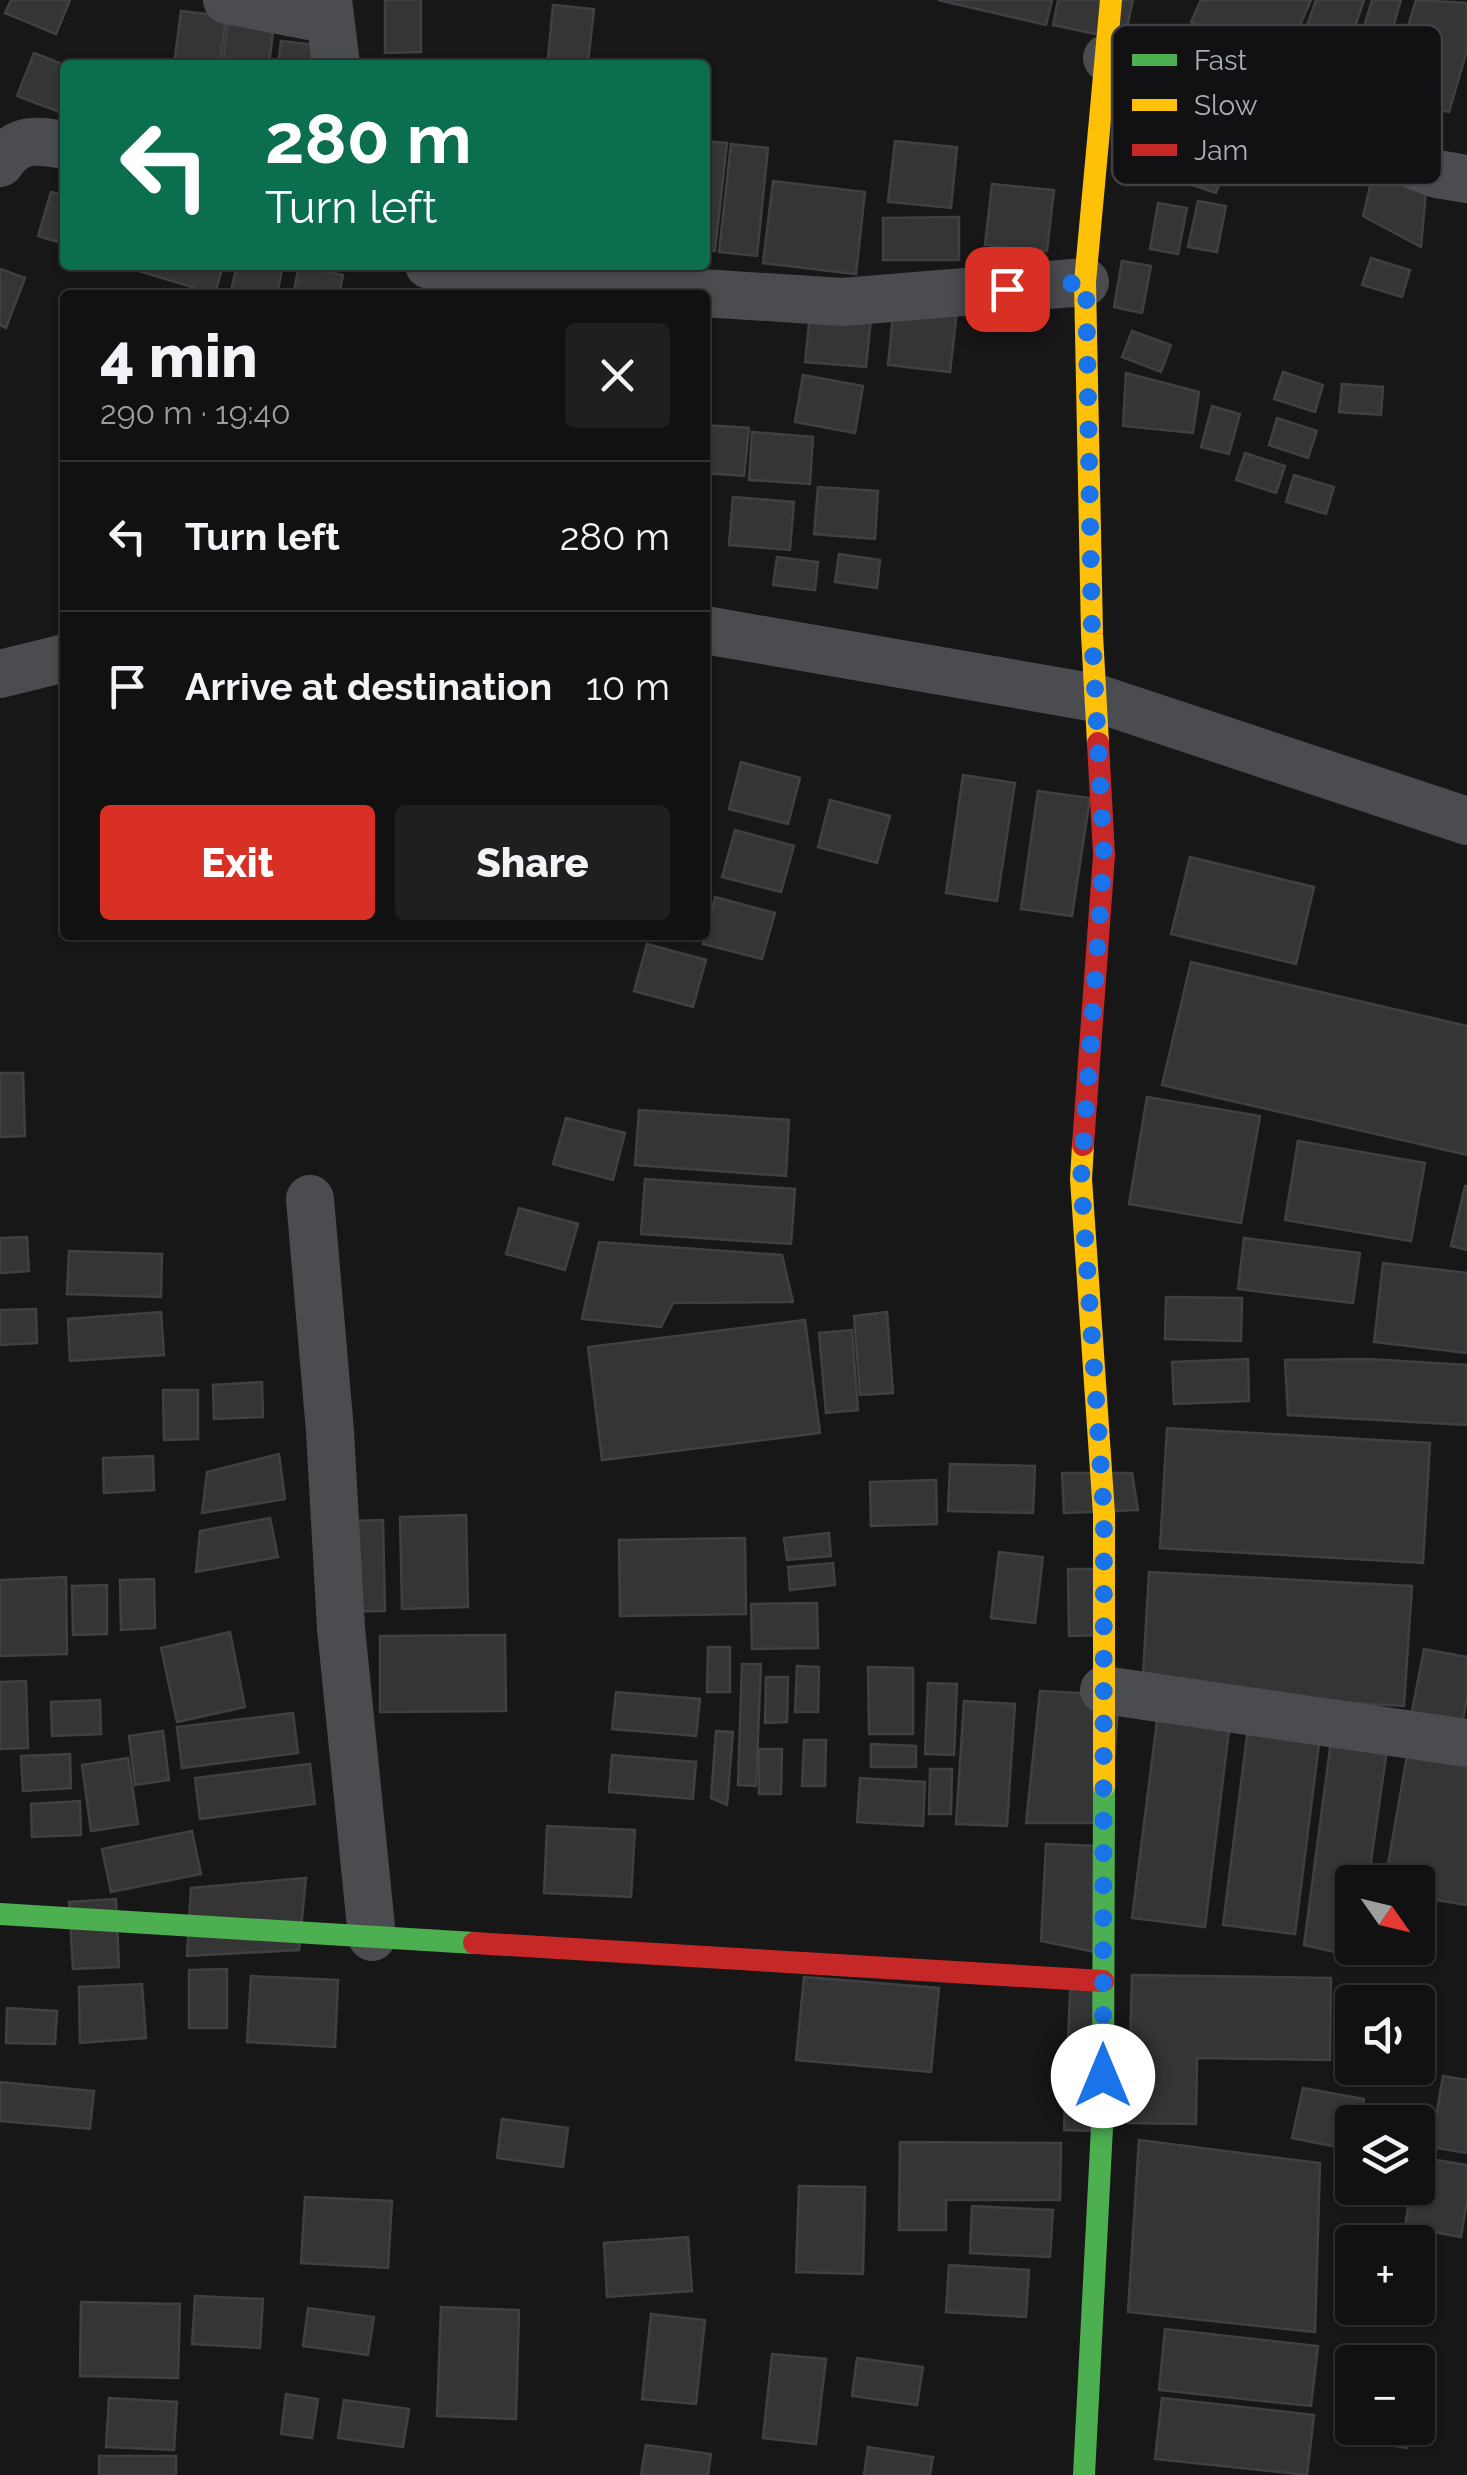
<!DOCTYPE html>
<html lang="en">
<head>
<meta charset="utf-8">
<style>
	:root { --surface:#111; --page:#1e1f1f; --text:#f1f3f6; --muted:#9c9d9f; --line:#303131; --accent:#d93025 }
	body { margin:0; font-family:Raleway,sans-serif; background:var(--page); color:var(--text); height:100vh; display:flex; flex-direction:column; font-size:38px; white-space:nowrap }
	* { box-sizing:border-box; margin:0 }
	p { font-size:32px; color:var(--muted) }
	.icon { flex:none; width:55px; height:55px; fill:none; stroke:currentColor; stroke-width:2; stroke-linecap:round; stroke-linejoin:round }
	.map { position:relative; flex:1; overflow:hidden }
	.details { position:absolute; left:60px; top:290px; width:650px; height:650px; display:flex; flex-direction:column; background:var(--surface); border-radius:10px; box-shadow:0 2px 8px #0004,0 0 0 2px var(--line) }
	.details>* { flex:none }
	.guide { position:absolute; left:60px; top:60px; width:650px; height:210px; border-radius:10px; box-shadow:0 2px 8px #0004,0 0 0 2px var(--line); background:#0b6e4f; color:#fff; overflow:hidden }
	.needle { width:65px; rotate:124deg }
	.controls { position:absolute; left:1335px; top:1865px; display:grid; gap:20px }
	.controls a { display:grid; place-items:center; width:100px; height:100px; border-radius:10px; background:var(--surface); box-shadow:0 2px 8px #0004,0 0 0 2px var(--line); font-size:50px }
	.pin { position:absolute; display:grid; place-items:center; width:85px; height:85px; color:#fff; margin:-42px; border-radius:20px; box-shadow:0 5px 15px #0006 }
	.me { position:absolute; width:110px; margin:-55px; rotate:0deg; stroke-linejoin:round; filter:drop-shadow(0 0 8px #0008) }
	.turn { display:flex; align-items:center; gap:35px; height:210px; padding:0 40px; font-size:45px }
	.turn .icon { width:130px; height:130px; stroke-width:2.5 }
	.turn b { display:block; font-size:70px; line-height:85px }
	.round { display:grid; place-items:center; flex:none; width:105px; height:105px; border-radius:10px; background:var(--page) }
	.overview { display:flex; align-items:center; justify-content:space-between; height:170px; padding:0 40px }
	h1 { font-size:60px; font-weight:800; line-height:75px }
	.action { display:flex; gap:20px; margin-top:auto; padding:20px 40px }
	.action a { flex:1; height:115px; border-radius:10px; background:var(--accent); color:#fff; font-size:40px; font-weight:800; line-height:115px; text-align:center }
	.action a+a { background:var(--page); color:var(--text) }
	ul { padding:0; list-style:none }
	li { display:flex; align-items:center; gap:30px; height:150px; padding:0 40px; border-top:2px solid var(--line) }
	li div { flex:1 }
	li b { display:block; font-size:38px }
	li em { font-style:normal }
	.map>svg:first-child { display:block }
	.building { fill:#353536; stroke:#3f4043; stroke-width:2.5 }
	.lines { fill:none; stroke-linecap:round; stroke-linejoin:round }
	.street { stroke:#4b4c50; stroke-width:48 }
	.fast { stroke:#4caf50; stroke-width:22 }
	.slow { stroke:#ffc107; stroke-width:22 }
	.jam { stroke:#c62828; stroke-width:22 }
	.route { stroke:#1a73e8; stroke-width:18; stroke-dasharray:0 32.4 }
	.key { fill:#111113; stroke:#3e4045; stroke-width:2.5 }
	.key-label { font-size:28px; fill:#a8adb8 }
</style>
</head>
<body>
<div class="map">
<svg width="1467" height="2475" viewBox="0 0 1467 2475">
	<rect width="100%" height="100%" fill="#171717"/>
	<g class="building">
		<polygon points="11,0 70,0 56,34 5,13"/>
		<polygon points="385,0 421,0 421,52 385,53"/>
		<polygon points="938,0 1052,0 1046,25"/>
		<polygon points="1058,0 1133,0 1124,40 1053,25"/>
		<polygon points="1201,0 1311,0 1284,61 1191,22"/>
		<polygon points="1316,0 1364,0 1335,86 1291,71"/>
		<polygon points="1372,0 1401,0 1375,89 1348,81"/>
		<polygon points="1416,0 1467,3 1467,50 1449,112 1387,95"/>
		<polygon points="553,5 594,9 588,63 548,59"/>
		<polygon points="181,11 226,16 220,65 174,65"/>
		<polygon points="228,19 274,24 269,65 223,65"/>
		<polygon points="281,41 326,46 324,65 278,65"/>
		<polygon points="34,53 65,65 65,114 17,96"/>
		<polygon points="1386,119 1431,134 1421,247 1363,216"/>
		<polygon points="705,141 727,143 715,251 705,250"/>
		<polygon points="895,141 957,147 951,208 888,202"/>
		<polygon points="731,144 768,148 757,256 719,252"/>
		<polygon points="1182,150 1226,166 1216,193 1172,178"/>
		<polygon points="773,181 865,192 856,274 763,263"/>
		<polygon points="992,184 1054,190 1047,251 985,245"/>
		<polygon points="51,192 65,196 65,244 38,236"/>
		<polygon points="1198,201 1226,206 1217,252 1188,247"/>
		<polygon points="1158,203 1187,208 1178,254 1150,249"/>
		<polygon points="959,217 959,260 883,260 883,218"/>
		<polygon points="1371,258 1410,270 1402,297 1362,285"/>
		<polygon points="1122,261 1151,266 1142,313 1114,307"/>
		<polygon points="119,265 223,265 215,294"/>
		<polygon points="237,265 283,265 277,295 230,295"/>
		<polygon points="299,266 343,275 339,295 293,295"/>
		<polygon points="0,269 25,278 6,328 0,325"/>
		<polygon points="894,305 957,311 950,372 888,365"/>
		<polygon points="810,314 871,319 866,367 805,362"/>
		<polygon points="1132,331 1171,345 1161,372 1122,357"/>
		<polygon points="1283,372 1323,385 1315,412 1274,399"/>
		<polygon points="1126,373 1199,392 1193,433 1123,426"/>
		<polygon points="803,375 863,386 855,433 795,422"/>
		<polygon points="1342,384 1383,387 1381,415 1339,412"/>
		<polygon points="1212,406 1240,414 1229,454 1201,447"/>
		<polygon points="1277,418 1317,431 1308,458 1269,445"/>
		<polygon points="705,425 749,428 744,476 705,473"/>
		<polygon points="752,432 813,437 810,484 749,480"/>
		<polygon points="1245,453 1285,466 1276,493 1236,480"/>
		<polygon points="1294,475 1334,487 1326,514 1286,502"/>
		<polygon points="818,487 878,491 875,539 814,534"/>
		<polygon points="733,497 794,502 790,550 729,545"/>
		<polygon points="839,554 880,560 877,588 835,582"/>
		<polygon points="777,557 818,562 815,590 773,585"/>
		<polygon points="741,762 800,778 788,824 729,809"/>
		<polygon points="963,775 1015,783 997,901 946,893"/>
		<polygon points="1038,791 1090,798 1072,916 1021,909"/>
		<polygon points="830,800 890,816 877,863 818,847"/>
		<polygon points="735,830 794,846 781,892 722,877"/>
		<polygon points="1190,857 1314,887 1296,964 1171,934"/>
		<polygon points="715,897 775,913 762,959 703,944"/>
		<polygon points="647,944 706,960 693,1007 634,991"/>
		<polygon points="1191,962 1467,1026 1467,1155 1162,1085"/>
		<polygon points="0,1073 23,1073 25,1136 0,1137"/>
		<polygon points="1147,1097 1260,1116 1241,1223 1129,1204"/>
		<polygon points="639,1110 789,1120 786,1176 635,1165"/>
		<polygon points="566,1118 625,1133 613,1180 553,1164"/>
		<polygon points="1298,1141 1425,1163 1411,1241 1285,1220"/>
		<polygon points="645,1179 795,1189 791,1244 641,1234"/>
		<polygon points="1465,1186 1467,1186 1467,1250 1451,1246"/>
		<polygon points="519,1208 578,1224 565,1270 506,1254"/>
		<polygon points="27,1237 29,1271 0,1273 0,1238"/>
		<polygon points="1244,1238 1360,1253 1353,1303 1238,1289"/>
		<polygon points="599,1242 782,1255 793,1302 673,1303 661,1327 582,1319"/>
		<polygon points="69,1251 162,1254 161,1297 67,1294"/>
		<polygon points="1383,1263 1467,1273 1467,1353 1374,1342"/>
		<polygon points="1166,1297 1242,1298 1241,1341 1165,1339"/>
		<polygon points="36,1309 37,1343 0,1345 0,1310"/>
		<polygon points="161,1312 164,1355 70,1361 68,1319"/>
		<polygon points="887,1312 893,1393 860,1395 854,1316"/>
		<polygon points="805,1320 820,1433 602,1460 588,1347"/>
		<polygon points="852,1330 858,1410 826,1413 819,1333"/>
		<polygon points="1248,1359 1249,1401 1174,1404 1172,1362"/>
		<polygon points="1369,1359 1467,1365 1467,1425 1288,1415 1285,1360"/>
		<polygon points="262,1382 263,1417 214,1419 213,1385"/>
		<polygon points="163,1390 198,1390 198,1439 164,1440"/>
		<polygon points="1167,1428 1430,1443 1423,1563 1160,1548"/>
		<polygon points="279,1454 285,1499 202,1513 207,1472"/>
		<polygon points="153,1456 154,1490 104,1493 103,1458"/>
		<polygon points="950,1464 1035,1466 1033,1513 948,1511"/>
		<polygon points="1062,1473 1132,1473 1138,1510 1064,1513"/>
		<polygon points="936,1480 937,1524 871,1526 870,1482"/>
		<polygon points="466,1515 468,1607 402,1609 400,1517"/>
		<polygon points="270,1518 278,1557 196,1572 200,1531"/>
		<polygon points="383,1520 385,1611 319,1612 316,1522"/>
		<polygon points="829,1533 831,1556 787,1560 784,1538"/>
		<polygon points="745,1538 746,1614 620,1616 619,1540"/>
		<polygon points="999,1552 1043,1557 1035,1623 991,1618"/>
		<polygon points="833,1563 835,1585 790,1590 788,1567"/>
		<polygon points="1068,1569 1113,1569 1113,1635 1069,1636"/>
		<polygon points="1149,1572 1412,1586 1404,1706 1142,1692"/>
		<polygon points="66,1577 67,1654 0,1656 0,1580"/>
		<polygon points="154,1579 155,1628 121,1630 120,1580"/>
		<polygon points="107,1585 107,1634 73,1635 72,1586"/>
		<polygon points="817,1603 818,1648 752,1649 751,1604"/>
		<polygon points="230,1632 245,1707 177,1722 161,1648"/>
		<polygon points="505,1635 506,1711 380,1712 380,1636"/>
		<polygon points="708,1647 730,1647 730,1692 707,1692"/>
		<polygon points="1424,1649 1467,1657 1467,1697 1460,1736 1409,1727"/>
		<polygon points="742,1664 761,1664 756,1786 738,1785"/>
		<polygon points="797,1666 819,1667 818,1712 795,1712"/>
		<polygon points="868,1667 913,1668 913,1734 869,1734"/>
		<polygon points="766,1677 788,1677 787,1722 765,1723"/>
		<polygon points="26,1681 28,1748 0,1749 0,1682"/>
		<polygon points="928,1683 957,1684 954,1755 925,1754"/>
		<polygon points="1040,1691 1119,1695 1109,1823 1026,1823"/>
		<polygon points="616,1692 700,1699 696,1736 612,1729"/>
		<polygon points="100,1700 101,1734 52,1736 51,1702"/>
		<polygon points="964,1701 1015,1704 1007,1826 956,1824"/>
		<polygon points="293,1713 298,1753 182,1768 177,1727"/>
		<polygon points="1158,1713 1230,1722 1205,1927 1132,1918"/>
		<polygon points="1249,1720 1321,1728 1295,1934 1223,1925"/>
		<polygon points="1333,1726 1388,1743 1368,1882 1352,1882 1352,1948 1358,1948 1357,1957 1304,1945"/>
		<polygon points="163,1731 169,1780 135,1785 129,1736"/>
		<polygon points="716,1731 733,1732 727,1805 711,1798"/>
		<polygon points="804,1740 826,1740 825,1786 802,1786"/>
		<polygon points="871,1744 916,1746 916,1767 871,1767"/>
		<polygon points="1409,1744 1467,1754 1467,1905 1418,1897 1418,1882 1385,1882"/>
		<polygon points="759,1749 782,1749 781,1794 759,1794"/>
		<polygon points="70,1754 71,1788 23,1791 21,1756"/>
		<polygon points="612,1755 696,1762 693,1799 609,1792"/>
		<polygon points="128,1758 138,1824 91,1831 82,1765"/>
		<polygon points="310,1764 315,1804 200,1819 195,1778"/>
		<polygon points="930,1769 952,1769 951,1814 929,1814"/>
		<polygon points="860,1778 925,1782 923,1826 857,1822"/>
		<polygon points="80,1801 81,1835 32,1837 31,1804"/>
		<polygon points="547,1826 635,1830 631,1897 544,1893"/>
		<polygon points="192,1831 201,1874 111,1892 102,1849"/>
		<polygon points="1046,1844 1096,1846 1095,1952 1041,1941"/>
		<polygon points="306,1878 299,1950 187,1956 191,1888"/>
		<polygon points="116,1899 119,1967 73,1969 69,1902"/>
		<polygon points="227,1969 227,2028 189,2028 189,1970"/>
		<polygon points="1071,1971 1097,1973 1090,2131 1064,2130"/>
		<polygon points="1132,1975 1331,1978 1330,2060 1197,2058 1196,2124 1128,2123"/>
		<polygon points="251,1976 338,1980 335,2047 247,2042"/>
		<polygon points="804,1977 939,1988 931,2072 796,2060"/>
		<polygon points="142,1984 146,2038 80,2043 79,1987"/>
		<polygon points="7,2008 57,2011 55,2044 6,2043"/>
		<polygon points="1348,2011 1352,2012 1352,2064 1337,2061"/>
		<polygon points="1443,2076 1467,2080 1467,2153 1431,2147"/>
		<polygon points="0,2082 94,2091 90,2129 0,2121"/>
		<polygon points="1303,2088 1364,2099 1359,2122 1352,2122 1352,2150 1292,2138"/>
		<polygon points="502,2119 568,2128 563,2167 497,2158"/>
		<polygon points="1139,2140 1320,2163 1315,2332 1128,2312"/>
		<polygon points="900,2142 1061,2143 1060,2200 946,2200 946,2230 899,2230"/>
		<polygon points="1418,2157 1467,2165 1467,2200 1461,2237 1405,2227 1411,2188 1418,2188"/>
		<polygon points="799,2186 865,2187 863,2274 796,2272"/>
		<polygon points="305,2197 392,2201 388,2268 301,2263"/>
		<polygon points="972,2206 1053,2210 1050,2257 970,2253"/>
		<polygon points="688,2237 692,2291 607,2297 604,2243"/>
		<polygon points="949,2265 1029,2270 1026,2317 946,2312"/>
		<polygon points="195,2296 263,2299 260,2348 192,2344"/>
		<polygon points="81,2302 180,2304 178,2378 80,2376"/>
		<polygon points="441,2307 519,2310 516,2419 437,2416"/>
		<polygon points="308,2308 374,2317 368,2355 303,2346"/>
		<polygon points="651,2314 705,2320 696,2404 642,2399"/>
		<polygon points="1165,2329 1318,2346 1311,2406 1159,2390"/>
		<polygon points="772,2354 826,2359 816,2444 763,2438"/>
		<polygon points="857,2358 923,2367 917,2405 852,2396"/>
		<polygon points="286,2394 318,2399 312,2438 281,2434"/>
		<polygon points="109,2398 177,2402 174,2450 106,2447"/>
		<polygon points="1162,2398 1314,2415 1307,2475 1155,2459"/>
		<polygon points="344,2400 409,2409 403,2447 338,2438"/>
		<polygon points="1353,2428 1411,2428 1407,2448 1351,2438"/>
		<polygon points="646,2445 711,2454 708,2475 641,2475"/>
		<polygon points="868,2447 933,2457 930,2475 864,2475"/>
		<rect x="99" y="2456" width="77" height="19"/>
	</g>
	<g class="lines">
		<g class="street">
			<polyline points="227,0 330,20"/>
			<polyline points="328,0 336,65"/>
			<polyline points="1107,58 1249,120 1324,131 1437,174 1467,179"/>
			<path d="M 0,163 C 17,137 37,140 65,145"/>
			<polyline points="429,265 640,289 843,302 1085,282"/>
			<polyline points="705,630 1096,698 1467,821"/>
			<polyline points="0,674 65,658"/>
			<polyline points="310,1199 330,1431 341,1628 372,1937"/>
			<polyline points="1104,1690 1467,1743"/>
		</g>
		<g class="fast">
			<polyline points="0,1914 474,1943"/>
			<polyline points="1084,2475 1103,2108 1104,1786"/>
		</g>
		<g class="slow">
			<polyline points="1098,743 1092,634 1085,282 1111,0"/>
			<polyline points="1083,1145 1081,1179 1104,1514 1104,1786"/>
		</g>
		<g class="jam">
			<polyline points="1083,1145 1104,855 1098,743"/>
			<polyline points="474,1943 1103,1981"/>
		</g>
	</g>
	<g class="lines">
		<polyline class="route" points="1007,289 1086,282 1092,634 1104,855 1081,1179 1104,1514 1103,2076"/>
	</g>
	<rect x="1112" y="25" width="330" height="160" rx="15" class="key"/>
	<rect x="1132" y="54" width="45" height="12" fill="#4caf50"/>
	<rect x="1132" y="99" width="45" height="12" fill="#ffc107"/>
	<rect x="1132" y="144" width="45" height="12" fill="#c62828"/>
	<g class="key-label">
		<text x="1194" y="70">Fast</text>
		<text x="1194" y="115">Slow</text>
		<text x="1194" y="160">Jam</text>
	</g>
</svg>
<div class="controls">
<a><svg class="needle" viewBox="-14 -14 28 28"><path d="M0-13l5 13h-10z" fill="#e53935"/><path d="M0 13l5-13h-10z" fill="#9c9d9f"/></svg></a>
<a><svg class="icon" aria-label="sound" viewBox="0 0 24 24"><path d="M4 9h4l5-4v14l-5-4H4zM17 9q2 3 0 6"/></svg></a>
<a><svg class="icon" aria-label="layers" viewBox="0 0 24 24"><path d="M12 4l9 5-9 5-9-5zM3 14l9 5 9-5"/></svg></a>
<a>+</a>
<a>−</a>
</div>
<div class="pin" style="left:1007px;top:289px;background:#d93025"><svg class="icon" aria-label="arrive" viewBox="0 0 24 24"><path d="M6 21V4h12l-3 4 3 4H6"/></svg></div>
<svg class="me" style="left:1103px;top:2076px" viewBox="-20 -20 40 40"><circle r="19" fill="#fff"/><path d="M0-13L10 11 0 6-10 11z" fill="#1a73e8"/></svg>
<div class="guide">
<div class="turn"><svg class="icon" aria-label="left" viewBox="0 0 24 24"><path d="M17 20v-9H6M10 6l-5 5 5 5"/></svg><div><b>280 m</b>Turn left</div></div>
</div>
<section class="details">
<div class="overview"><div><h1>4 min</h1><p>290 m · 19:40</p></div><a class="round"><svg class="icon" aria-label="close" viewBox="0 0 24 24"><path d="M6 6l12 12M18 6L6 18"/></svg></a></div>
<ul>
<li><svg class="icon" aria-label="left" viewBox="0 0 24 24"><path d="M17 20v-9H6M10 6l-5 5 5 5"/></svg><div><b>Turn left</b></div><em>280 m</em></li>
<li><svg class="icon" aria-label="arrive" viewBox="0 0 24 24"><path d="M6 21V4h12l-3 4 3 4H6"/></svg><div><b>Arrive at destination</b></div><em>10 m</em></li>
</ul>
<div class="action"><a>Exit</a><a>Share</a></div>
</section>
</div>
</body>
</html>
